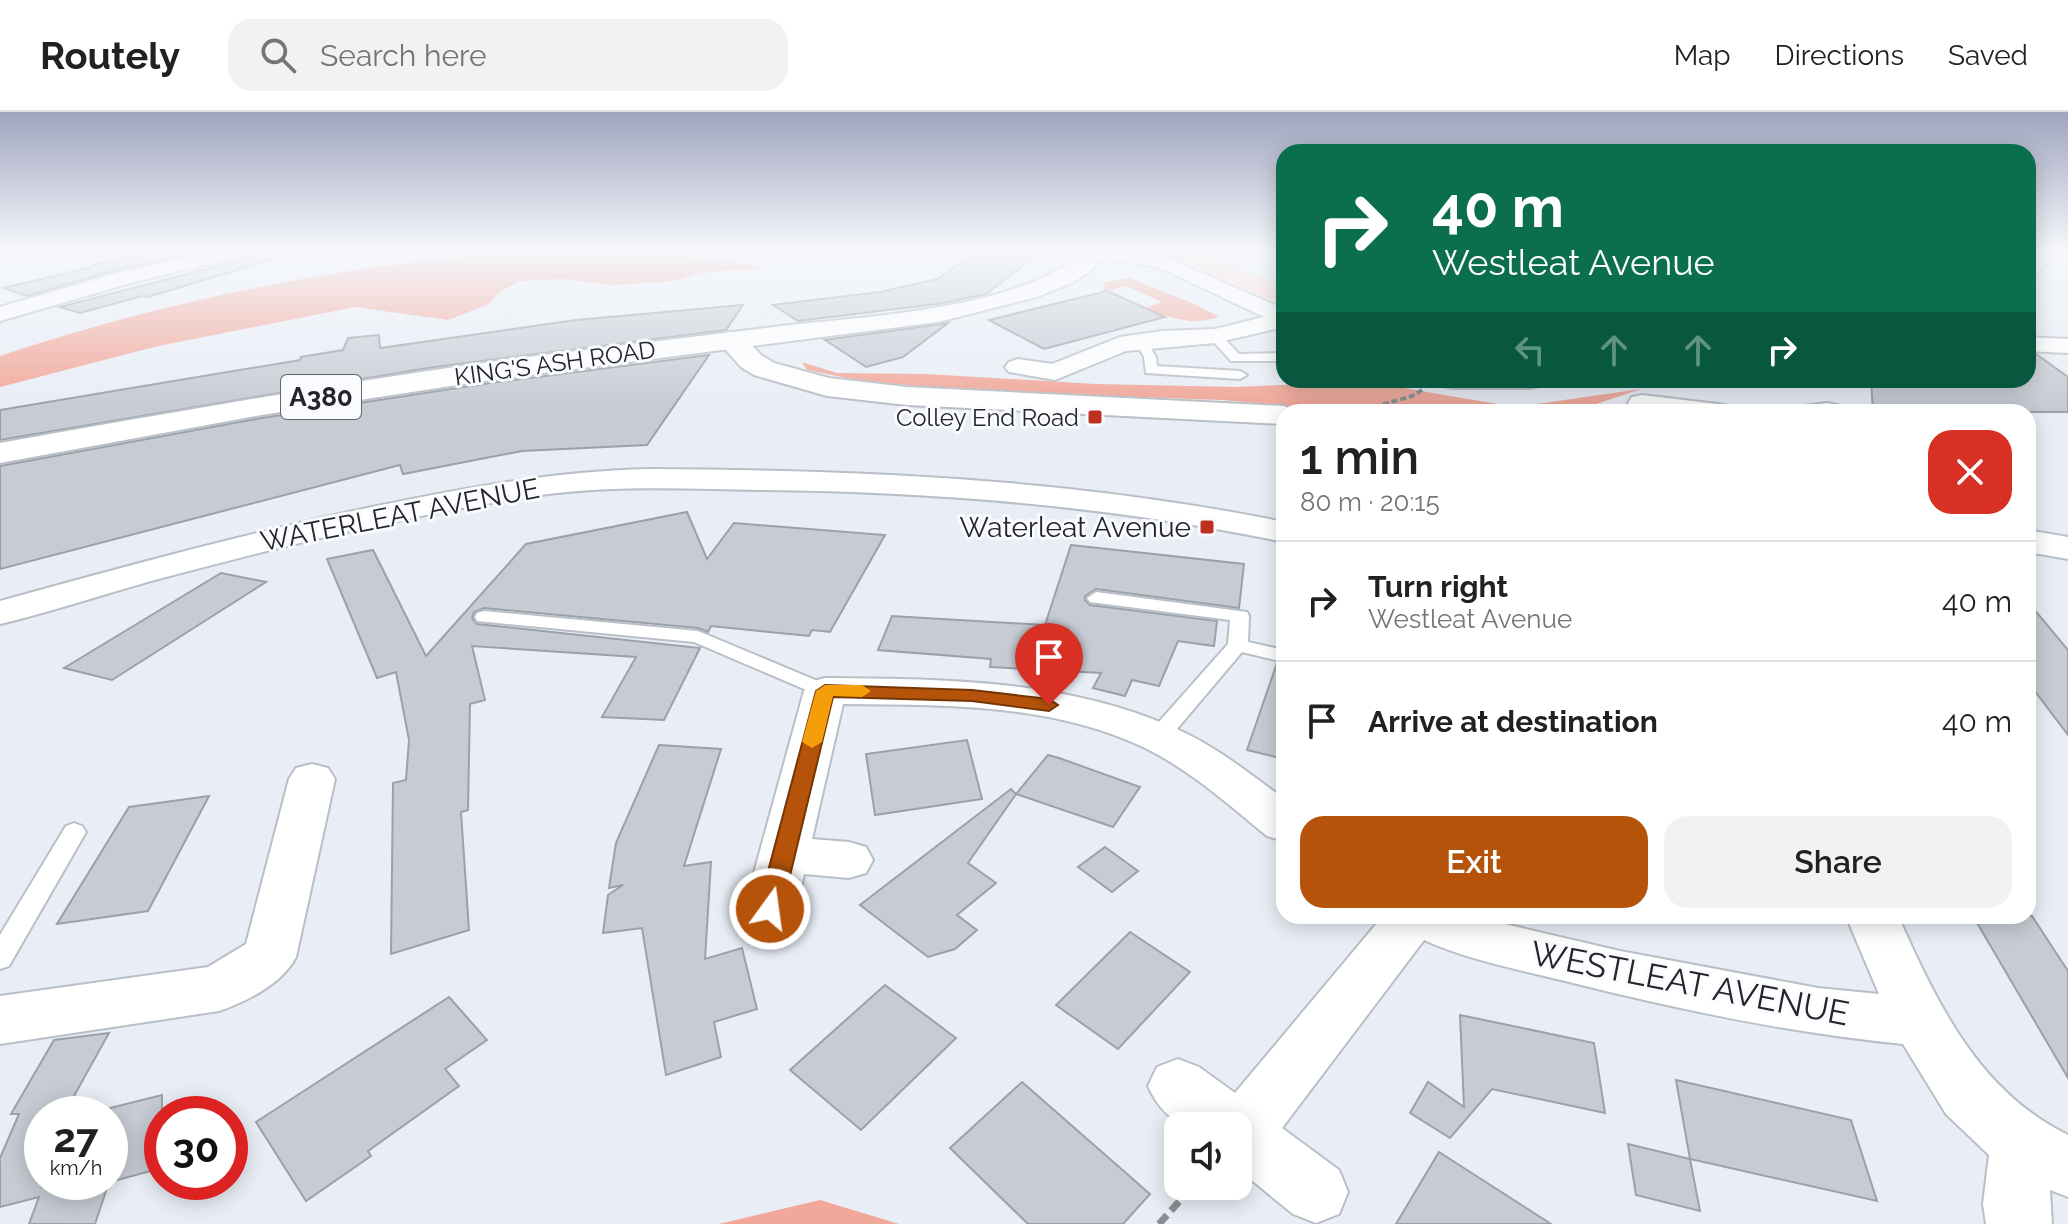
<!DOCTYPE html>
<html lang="en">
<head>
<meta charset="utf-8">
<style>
	:root { --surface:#fff; --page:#f2f2f2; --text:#202124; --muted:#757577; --line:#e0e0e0; --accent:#b45309 }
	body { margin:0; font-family:Raleway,sans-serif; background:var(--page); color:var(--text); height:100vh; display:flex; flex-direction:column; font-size:30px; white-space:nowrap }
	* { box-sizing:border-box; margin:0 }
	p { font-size:26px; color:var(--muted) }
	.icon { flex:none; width:44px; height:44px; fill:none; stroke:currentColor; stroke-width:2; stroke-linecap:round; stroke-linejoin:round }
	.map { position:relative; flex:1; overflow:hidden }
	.details { position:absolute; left:1276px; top:292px; width:760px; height:520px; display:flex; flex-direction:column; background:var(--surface); border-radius:24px; box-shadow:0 4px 20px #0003 }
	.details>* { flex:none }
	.banner { position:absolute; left:1276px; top:32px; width:760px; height:244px; border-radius:24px; box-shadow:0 4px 20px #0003; background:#0b6e4f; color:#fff; overflow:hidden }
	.tools { position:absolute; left:1164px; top:1000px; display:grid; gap:16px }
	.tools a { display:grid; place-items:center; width:88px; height:88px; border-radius:16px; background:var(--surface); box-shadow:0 4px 20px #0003; font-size:40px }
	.speed { position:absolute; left:24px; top:984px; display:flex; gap:16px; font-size:40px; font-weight:700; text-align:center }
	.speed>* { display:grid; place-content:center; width:104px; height:104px; border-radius:50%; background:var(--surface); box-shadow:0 4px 20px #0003; line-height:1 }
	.speed small { font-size:20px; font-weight:400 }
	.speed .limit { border:12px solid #d22; background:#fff; color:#111 }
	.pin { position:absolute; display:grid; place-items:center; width:68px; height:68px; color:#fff; margin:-82px -34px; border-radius:50% 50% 50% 0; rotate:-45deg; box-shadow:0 0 8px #0007 }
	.pin .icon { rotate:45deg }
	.me { position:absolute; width:88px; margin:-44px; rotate:14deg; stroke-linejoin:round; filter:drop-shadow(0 0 6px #0008) }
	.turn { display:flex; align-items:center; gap:28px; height:168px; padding:0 24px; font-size:36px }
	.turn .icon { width:104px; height:104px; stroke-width:2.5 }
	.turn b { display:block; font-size:56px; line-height:68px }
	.lanes { display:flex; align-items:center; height:76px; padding:0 24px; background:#0003; justify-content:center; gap:40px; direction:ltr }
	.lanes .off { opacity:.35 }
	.round { display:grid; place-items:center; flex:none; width:84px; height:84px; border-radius:24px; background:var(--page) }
	.overview { display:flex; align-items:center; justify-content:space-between; height:136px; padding:0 24px }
	h1 { font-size:48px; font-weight:600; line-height:60px }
	.cta { display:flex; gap:16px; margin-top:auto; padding:16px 24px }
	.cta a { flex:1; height:92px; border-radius:24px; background:var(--accent); color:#fff; font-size:32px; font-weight:600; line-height:92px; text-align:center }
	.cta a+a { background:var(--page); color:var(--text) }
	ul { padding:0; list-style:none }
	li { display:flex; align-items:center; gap:24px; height:120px; padding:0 24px; border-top:2px solid var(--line) }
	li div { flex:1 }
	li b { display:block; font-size:30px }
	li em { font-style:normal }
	header { display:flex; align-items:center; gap:48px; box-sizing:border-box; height:112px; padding:0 40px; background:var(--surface); border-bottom:2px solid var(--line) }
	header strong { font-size:38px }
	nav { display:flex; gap:44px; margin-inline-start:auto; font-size:28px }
	.search { width:560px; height:72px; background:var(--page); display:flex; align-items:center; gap:20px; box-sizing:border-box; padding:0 28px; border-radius:24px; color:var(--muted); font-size:30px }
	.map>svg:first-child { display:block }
	.green { fill:#fed4cc }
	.forest { fill:#f1a89a }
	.building { fill:#c7ccd4; stroke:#9ba1a8; stroke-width:2 }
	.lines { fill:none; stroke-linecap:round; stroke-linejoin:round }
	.lane-casing { stroke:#b9bfc6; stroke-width:4 }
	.street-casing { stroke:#b9bfc6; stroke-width:4 }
	.secondary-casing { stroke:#b9bfc6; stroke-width:4 }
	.highway-casing { stroke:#b9bfc6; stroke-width:4 }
	.path-far1 { stroke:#8a8e93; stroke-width:4; stroke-dasharray:6 3; stroke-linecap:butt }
	.path { stroke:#8a8e93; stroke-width:7; stroke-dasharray:12 6; stroke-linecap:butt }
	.lane { fill:#fff; fill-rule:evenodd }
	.street { fill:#fff; fill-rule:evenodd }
	.secondary { fill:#fff; fill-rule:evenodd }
	.highway { fill:#fff; fill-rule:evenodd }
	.route { fill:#b45309; stroke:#753606; stroke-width:2 }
	.slow { fill:#f59e0b }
	.poi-dot { fill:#be3120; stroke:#f9fbfe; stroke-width:3 }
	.labels { text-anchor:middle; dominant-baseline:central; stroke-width:6; stroke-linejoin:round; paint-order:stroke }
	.far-street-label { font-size:24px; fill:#232528; stroke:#f9fbfe }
	.far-poi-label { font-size:24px; fill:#232528; stroke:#f9fbfe; text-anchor:end }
	.shield { fill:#f9fbfe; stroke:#636568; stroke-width:2 }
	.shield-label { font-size:26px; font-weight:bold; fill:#232528 }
	.street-label { font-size:28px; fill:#232528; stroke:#f9fbfe }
	.poi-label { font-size:28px; fill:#232528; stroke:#f9fbfe; text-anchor:end }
	.near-street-label { font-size:34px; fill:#232528; stroke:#f9fbfe }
</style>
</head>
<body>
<header>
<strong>Routely</strong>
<div class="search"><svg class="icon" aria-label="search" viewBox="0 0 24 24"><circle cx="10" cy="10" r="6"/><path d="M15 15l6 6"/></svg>Search here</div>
<nav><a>Map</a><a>Directions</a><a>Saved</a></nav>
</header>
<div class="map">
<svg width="2068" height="1112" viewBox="0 0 2068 1112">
	<rect width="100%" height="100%" fill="#e9eef6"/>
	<polygon class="green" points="1140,138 1194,138 1284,174 1284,193 1188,151"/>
	<g class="forest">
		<path d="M 514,140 C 598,140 682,138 765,156 L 698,161 L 675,169 L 611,173 L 562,167 L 519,169 L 497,182 L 489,192 L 448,208 L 355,195 L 158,234 L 0,275 L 0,244 C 165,189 340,153 514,140 Z"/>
		<path d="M 1129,166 L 1195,192 L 1219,205 C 1193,214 1169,206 1145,196 L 1162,190 L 1126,174 L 1103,180 L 1105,170 Z"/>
		<polygon points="802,250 837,261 926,262 1096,272 1238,275 1363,269 1515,295 1641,277 1596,292 1591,300 1361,300 1222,288 967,279 857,268 807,258"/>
		<polygon points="820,1088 899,1112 719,1112"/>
	</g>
	<g class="building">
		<polygon points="167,138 206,138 119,157 27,184 3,176 96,154 94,152"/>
		<polygon points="258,138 276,138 277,146 148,185 142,184 80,201 60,195 253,145"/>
		<polygon points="978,138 1043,138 986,182 937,192 798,209 773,193 880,180 937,167"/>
		<polygon points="1107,179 1165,205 1044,237 989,208"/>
		<polygon points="743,193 726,218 428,256 0,328 0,298 300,248 301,245 343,238 348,226 379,223 380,236 576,208"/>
		<polygon points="948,211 903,245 866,255 825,228"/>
		<polygon points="2028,242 2036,242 2068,265 2068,300 1873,300 1871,268 2028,268"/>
		<polygon points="709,243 647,333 522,339 403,362 400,353 0,457 0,354 262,306 490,271"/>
		<polygon points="687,400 707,447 734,411 885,423 830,520 812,518 809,524 711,514 708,520 698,516 484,496 474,500 472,506 477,512 700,536 664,608 602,605 636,545 472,534 485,588 470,592 468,698 461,700 469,818 391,842 393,671 406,668 409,628 396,560 377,566 327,447 373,438 426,544 526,432"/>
		<polygon points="1071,433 1244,452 1239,496 1096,477 1085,484 1085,488 1090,493 1217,509 1214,534 1178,529 1159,574 1132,568 1125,584 1093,576 1101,561 990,555 991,547 878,538 892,504 1045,513"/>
		<polygon points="221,461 266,470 112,568 64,556"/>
		<polygon points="2028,490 2068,538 2068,623 2028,570"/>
		<polygon points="1277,551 1284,553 1284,647 1247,638"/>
		<polygon points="967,628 982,687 875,703 866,642"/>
		<polygon points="659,633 721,637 684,754 711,750 705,847 742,836 757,897 714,910 721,945 666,963 642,816 603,821 608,783 623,773 609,776 616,731"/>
		<polygon points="1048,643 1059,646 1140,675 1113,715 1016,682"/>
		<polygon points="1011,677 1016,682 968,751 996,771 957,803 977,818 955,837 928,845 860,793"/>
		<polygon points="209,684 148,799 57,812 129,695"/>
		<polygon points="1105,735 1138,759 1112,780 1078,755"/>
		<polygon points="1973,804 2032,804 2068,859 2068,966"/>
		<polygon points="1130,820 1190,860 1118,937 1056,893"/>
		<polygon points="885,873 956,926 861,1018 790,958"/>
		<polygon points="449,885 487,928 445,957 459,974 368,1039 371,1044 306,1089 256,1010"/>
		<polygon points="1460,903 1594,931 1605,1001 1492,977 1450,1026 1410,1001 1428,970 1464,995"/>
		<polygon points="109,921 64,1002 42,1002 42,1076 44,1070 109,1070 95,1112 29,1112 39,1085 0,1095 0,1046 19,1002 11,1002 54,928"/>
		<polygon points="1676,968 1851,1008 1877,1089 1690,1047"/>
		<polygon points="1022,970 1150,1082 1123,1112 1028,1112 950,1036"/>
		<polygon points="162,983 162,1056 110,1070 110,996"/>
		<polygon points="1628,1032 1690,1047 1700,1099 1636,1083"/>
		<polygon points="1439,1040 1551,1112 1396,1112"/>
	</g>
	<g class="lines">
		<defs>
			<g id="lane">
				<polygon points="1211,221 1219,221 1239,242 1284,241 1284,249 1231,249 1211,227"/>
				<polygon points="1141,225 1145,226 1156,245 1157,254 1240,259 1247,263 1240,267 1146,261 1144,245 1135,229"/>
				<polygon points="1096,480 1247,500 1249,504 1248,530 1284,538 1284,550 1242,540 1166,630 1150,630 1147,625 1150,620 1228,532 1230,508 1090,490 1087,486"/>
				<polygon points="484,499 698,519 832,575 835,579 825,585 818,583 694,530 477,509 475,505 477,501"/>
				<polygon points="74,711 82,714 86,720 9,854 0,857 0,823 66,714"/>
			</g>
			<g id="street">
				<polygon points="219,138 255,138 252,142 134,170 0,209 0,195 120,160"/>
				<polygon points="1089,138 1123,138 1163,144 1284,197 1284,215 1215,231 1126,239 1055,268 1009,260 1005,255 1009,250 1018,247 1052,252 1120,225 1162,219 1215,217 1264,205 1165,158 1152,154 1090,145 1087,141"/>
				<polygon points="2040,138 2063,138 2036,161 2028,162 2028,146"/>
				<polygon points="2028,225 2068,227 2068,241 2028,239"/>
				<polygon points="1439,268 1543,268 1539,274 1530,276 1452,276 1443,274"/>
				<polygon points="1642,283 1718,292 1728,294 1732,300 1648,300 1632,297 1628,291 1632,285"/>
				<polygon points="1827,291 1837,293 1841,299 1800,300 1804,294"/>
				<path d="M 649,357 C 863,358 1074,367 1284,410 L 1284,430 C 1112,394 939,380 764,378 C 692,377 619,373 548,382 C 414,401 282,434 151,469 C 101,483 51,500 0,512 L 0,489 C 123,455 247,421 372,395 C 464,376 555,359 649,357 Z"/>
				<path d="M 825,566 C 942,567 1062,567 1172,615 C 1213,632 1249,661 1284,687 L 1284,729 L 1267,724 C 1228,692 1189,657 1143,635 C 1050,591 943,593 843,592 L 812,727 L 849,730 L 866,735 L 873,748 L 866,761 L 849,766 L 804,762 L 796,797 L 788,811 L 770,817 L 752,811 L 744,797 L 804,579 L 810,570 Z"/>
				<path d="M 312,652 L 328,656 L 335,667 L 296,845 C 282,872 247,889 219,899 L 0,932 L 0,884 L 208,855 L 246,832 L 289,667 L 296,656 Z"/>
				<path d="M 1383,804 L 1471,804 L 1620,839 L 1818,876 L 1879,882 L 1846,804 L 1898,804 C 1937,891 1978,979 2068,1023 L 2068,1085 L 2050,1078 L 2052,1112 L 1986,1112 L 1983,1092 L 1989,1043 L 1946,1002 L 1903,932 C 1789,921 1676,897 1565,869 C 1517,857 1468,848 1424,828 L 1282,1016 L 1339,1058 L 1348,1080 L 1339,1102 L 1316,1111 L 1293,1102 L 1238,1057 L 1238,1014 C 1193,1014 1170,1021 1148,974 L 1157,955 L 1178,947 L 1199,955 L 1235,981 Z"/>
			</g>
			<g id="secondary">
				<polygon points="731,220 741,222 761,243 774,251 829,266 907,275 1284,294 1297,300 1284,300 1284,312 907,293 827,284 754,263 741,255 717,228 721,222"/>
				<polygon points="2028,418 2068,425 2068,447 2028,440"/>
			</g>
			<path id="highway" d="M 1086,138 L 1110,138 L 1089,160 L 1072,171 L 1037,185 L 938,210 L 490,268 L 262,303 L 0,351 L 0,331 C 163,302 326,273 490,250 C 584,237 679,227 773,215 C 861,204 1020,199 1086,138 Z"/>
		</defs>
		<use href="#lane" class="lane-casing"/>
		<use href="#street" class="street-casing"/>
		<use href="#secondary" class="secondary-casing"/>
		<use href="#highway" class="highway-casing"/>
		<polyline class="path-far1" points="1357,300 1412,284 1424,277"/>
		<polyline class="path" points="1159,1112 1193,1074"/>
		<use href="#lane" class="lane"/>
		<use href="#street" class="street"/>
		<use href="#secondary" class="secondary"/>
		<use href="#highway" class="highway"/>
	</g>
	<linearGradient id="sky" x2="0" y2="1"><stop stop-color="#9fa4be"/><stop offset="0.47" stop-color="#f5f7fb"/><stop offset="1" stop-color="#f5f7fb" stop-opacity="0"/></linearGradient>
	<rect width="2068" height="294" fill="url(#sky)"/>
	<polygon class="route" points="825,573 972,578 1049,587 1058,593 1049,599 972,589 833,585 782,797 778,804 770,806 762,804 758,797 816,579"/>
	<polygon class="slow" points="825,573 862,573 871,579 862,585 833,584 822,630 812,636 802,630 816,579"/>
	<g class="poi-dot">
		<rect x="1087" y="297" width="16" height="16" rx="4"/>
		<rect x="1199" y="407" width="16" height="16" rx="4"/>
	</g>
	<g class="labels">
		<g class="far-street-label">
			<text transform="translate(555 251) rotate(-8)">KING'S ASH ROAD</text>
		</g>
		<g class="far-poi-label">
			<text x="1079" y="305">Colley End Road</text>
		</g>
		<rect class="shield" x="281" y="263" width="80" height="44" rx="6"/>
		<g class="shield-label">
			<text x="321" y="285">A380</text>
		</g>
		<g class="street-label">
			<text transform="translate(400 403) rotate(-11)">WATERLEAT AVENUE</text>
		</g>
		<g class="poi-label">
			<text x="1191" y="415">Waterleat Avenue</text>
		</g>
		<g class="near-street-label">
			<text transform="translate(1690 871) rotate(11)">WESTLEAT AVENUE</text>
		</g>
	</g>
</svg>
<div class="tools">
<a><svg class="icon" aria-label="sound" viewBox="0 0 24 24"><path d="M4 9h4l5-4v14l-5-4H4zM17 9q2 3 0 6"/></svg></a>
</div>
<div class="speed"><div>27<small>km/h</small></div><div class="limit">30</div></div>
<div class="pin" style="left:1049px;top:593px;background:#d93025"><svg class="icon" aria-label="arrive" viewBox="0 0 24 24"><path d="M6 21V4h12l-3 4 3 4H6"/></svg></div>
<svg class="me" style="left:770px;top:797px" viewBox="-20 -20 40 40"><circle r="17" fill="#b45309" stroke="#fff" stroke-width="3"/><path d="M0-11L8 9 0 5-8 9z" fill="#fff"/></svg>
<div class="banner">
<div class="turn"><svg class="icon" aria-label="right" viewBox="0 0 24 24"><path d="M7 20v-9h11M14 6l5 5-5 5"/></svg><div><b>40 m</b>Westleat Avenue</div></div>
<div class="lanes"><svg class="icon off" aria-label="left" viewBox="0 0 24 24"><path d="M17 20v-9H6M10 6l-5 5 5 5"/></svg><svg class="icon off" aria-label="ahead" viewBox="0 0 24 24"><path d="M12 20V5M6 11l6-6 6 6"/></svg><svg class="icon off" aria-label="ahead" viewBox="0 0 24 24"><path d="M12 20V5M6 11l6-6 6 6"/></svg><svg class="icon" aria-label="right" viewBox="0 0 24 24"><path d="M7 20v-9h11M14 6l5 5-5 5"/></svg></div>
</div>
<section class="details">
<div class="overview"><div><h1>1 min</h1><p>80 m · 20:15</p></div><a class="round" style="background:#d93025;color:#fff"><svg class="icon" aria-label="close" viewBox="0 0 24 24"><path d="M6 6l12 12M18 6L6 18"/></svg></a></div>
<ul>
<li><svg class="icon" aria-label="right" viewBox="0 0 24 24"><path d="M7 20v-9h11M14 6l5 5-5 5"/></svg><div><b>Turn right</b><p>Westleat Avenue</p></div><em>40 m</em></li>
<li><svg class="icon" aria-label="arrive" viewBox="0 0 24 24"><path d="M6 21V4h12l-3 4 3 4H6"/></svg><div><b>Arrive at destination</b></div><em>40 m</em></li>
</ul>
<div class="cta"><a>Exit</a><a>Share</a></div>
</section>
</div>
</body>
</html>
